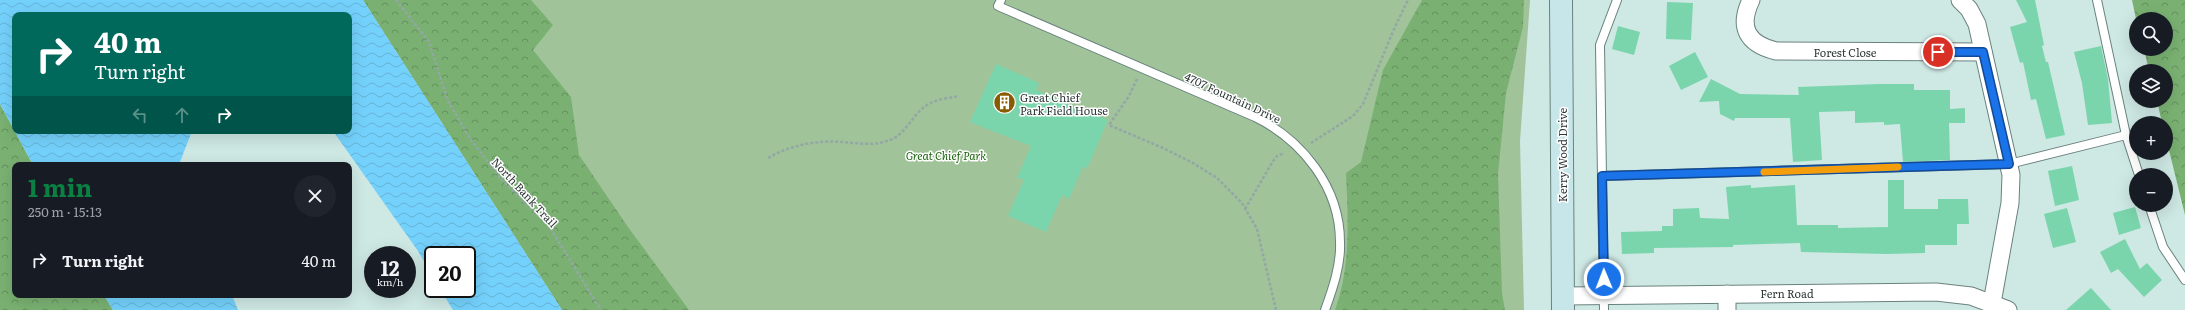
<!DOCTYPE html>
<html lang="en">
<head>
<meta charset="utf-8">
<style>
	:root { --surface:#171b24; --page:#20242c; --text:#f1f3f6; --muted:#9ea1a6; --accent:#0b8043 }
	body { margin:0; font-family:Literata,serif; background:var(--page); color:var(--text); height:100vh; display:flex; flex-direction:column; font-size:15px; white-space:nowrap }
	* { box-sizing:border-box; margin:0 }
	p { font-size:13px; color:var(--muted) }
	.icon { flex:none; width:22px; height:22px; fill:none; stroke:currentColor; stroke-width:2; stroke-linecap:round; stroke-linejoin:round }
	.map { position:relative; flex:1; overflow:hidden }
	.sheet { position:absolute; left:12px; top:162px; width:340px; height:136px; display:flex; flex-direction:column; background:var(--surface); border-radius:8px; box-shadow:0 4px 16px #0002 }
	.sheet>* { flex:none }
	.guide { position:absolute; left:12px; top:12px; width:340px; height:122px; border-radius:8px; box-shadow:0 4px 16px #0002; background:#00695c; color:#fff; overflow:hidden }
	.tools { position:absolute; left:2129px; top:12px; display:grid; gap:8px }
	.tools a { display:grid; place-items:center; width:44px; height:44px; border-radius:50%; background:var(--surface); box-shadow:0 4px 16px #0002; font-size:20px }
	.speed { position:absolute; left:364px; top:246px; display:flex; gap:8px; font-size:20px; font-weight:700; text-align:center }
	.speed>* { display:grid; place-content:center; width:52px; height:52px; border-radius:50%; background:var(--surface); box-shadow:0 4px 16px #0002; line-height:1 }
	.speed small { font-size:10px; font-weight:400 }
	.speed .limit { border:2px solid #111; border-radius:6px; background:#fff; color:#111 }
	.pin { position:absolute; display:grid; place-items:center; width:34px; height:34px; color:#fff; margin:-17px; border:2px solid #fff; border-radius:50%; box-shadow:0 1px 4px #0007 }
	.me { position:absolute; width:44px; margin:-22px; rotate:359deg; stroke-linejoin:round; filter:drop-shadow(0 0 3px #0008) }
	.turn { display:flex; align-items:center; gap:14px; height:84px; padding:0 16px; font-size:18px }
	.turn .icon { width:52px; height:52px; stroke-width:2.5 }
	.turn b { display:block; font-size:28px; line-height:34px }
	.lanes { display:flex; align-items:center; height:38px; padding:0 16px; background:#0003; justify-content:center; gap:20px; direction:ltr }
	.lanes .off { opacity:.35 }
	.round { display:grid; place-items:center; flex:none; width:42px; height:42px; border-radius:21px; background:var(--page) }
	.overview { display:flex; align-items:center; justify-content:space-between; height:68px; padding:0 16px }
	h1 { font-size:24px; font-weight:700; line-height:30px; color:var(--accent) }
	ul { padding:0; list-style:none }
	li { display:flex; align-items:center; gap:12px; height:60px; padding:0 16px }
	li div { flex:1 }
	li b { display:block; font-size:15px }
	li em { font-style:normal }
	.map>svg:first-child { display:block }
	.green { fill:#a0c39a }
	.forest { fill:url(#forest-crowns) }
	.water { fill:url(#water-waves) }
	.building { fill:#7ad5ac }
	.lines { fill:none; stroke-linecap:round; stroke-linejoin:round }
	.lane-casing { stroke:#6a827e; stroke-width:10 }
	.street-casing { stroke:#6a827e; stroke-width:19 }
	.secondary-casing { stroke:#6a827e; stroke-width:24 }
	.path { stroke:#93a7a4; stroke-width:2.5; stroke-dasharray:3 2; stroke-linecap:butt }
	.lane { stroke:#fff; stroke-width:8 }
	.street { stroke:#fff; stroke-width:17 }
	.secondary { stroke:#c7e6ea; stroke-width:22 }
	.route-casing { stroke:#114b97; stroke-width:10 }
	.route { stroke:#1a73e8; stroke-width:7 }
	.slow { stroke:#f59e0b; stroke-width:7 }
	.labels { text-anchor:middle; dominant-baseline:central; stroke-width:3; stroke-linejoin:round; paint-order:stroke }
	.street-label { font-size:11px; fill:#2d3736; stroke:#fff }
	.poi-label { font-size:11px; fill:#2d3736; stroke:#fff; text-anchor:start }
	.park-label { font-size:11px; font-style:italic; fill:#19630c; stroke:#fff }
</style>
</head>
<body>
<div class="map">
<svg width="2185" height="310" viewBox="0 0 2185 310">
	<defs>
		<pattern id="forest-crowns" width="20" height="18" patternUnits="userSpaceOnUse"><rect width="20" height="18" fill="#7ab172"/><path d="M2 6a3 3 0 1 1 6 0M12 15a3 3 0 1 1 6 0" fill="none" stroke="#64915e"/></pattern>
		<pattern id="water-waves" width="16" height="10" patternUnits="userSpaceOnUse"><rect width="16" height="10" fill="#74d1fb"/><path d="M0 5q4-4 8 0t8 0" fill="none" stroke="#65b4d8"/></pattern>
	</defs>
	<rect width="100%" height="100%" fill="#cee8e4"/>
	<polygon class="green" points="363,0 1530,0 1520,141 1524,310 562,310"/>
	<g class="forest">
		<polygon points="363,0 531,0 553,25 533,50 571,97 579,155 628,227 689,310 562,310"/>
		<path d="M 1422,0 L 1524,0 L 1523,27 L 1506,93 L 1498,174 L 1502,293 L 1505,310 L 1335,310 C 1351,266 1348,219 1346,173 L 1361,162 L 1383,70 Z"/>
		<polygon points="2132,0 2185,0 2185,215 2166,138 2166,123 2162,123 2157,101 2166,101 2166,71 2149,71 2144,49 2166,49 2166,19 2136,19"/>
		<polygon points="0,104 33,165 15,165 15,295 104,295 113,310 0,310"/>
	</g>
	<g class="water">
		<polygon points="0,0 363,0 562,310 453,310 440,289 467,289 467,255 433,255 433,277 418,251 333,131 349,131 349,15 15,15 15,131 192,131 180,162 182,165 33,165 0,104"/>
		<polygon points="104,295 232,295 238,310 113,310"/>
	</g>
	<g class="building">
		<polygon points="2016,0 2035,0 2044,45 2042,46 2046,62 2048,62 2065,135 2046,139 2036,99 2031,100 2023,62 2020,63 2010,27 2027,22"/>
		<polygon points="1667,2 1693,3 1691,40 1666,39"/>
		<polygon points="1618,26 1640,32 1634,55 1612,49"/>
		<polygon points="2101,46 2108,79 2112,123 2088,125 2082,83 2074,52"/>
		<polygon points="1695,52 1708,77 1681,90 1669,66"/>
		<polygon points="996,64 1039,83 1036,90 1108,120 1087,169 1083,166 1069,199 1062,195 1046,232 1008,216 1024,180 1017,178 1031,146 970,122"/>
		<polygon points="1711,79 1740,94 1799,95 1798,87 1879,84 1914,84 1914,90 1950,90 1950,109 1965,108 1965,123 1949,123 1950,160 1903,162 1900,124 1884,125 1884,122 1855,123 1855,111 1819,112 1822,160 1793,162 1790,118 1735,118 1734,121 1720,114 1719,101 1699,102"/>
		<polygon points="2072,166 2079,200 2055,206 2048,171"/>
		<polygon points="1888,180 1904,180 1904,209 1938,209 1938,199 1968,199 1969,224 1957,224 1957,245 1925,245 1925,253 1887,254 1801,252 1800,243 1733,245 1733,247 1654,248 1654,253 1622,254 1621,232 1662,231 1662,226 1673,226 1673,209 1699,208 1700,218 1729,219 1726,187 1751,185 1751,188 1795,185 1797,225 1838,225 1838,228 1888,227"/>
		<polygon points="2135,207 2141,228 2119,235 2113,213"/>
		<polygon points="2067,208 2076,242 2053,248 2044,214"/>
		<polygon points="2125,239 2140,269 2147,263 2162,280 2144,297 2118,269 2111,273 2100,252"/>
		<polygon points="2091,288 2111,310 2066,310"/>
	</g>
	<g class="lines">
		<defs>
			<g id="lane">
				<path d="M 1001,0 L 998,6 L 1255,117 C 1302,140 1340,187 1340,242 C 1341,265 1333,288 1325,310"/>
				<polyline points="2097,0 2126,135 2139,175"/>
				<polyline points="1602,176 2009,164 2126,135"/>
				<polyline points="2149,205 2163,247 2185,280"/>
				<polyline points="1604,310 1600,45 1617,0"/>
			</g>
			<g id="street">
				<path d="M 1751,0 C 1738,27 1747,44 1776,51 L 1983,52"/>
				<polyline points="1960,0 1969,9 1977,24 2011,175 2010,203 1992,303"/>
				<polyline points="1727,294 1727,310"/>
				<polyline points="1563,296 1936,292 1971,296 2008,310"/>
			</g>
			<polyline id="secondary" points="1561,0 1563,310"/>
		</defs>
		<use href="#lane" class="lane-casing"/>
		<use href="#street" class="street-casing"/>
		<use href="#secondary" class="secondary-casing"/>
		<g class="path">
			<polyline points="396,0 429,42 448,101 471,140 501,179 549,226 601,310"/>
			<polyline points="1137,79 1129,96 1109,125 1163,148 1193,163 1217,178 1242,203 1257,229 1276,310"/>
			<polyline points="1311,143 1353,116 1363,104 1394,29 1408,0"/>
			<path d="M 768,158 C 791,145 816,140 842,142 C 857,143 873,146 887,141 C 906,136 911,115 927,105 C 936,99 949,98 959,96"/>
			<polyline points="1245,209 1273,161 1277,156 1284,153"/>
		</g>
		<use href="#lane" class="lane"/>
		<use href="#street" class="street"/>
		<use href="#secondary" class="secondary"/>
	</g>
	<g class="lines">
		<defs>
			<polyline id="route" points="1604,279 1602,176 2009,164 1983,52 1938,52"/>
		</defs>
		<use href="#route" class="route-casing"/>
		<use href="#route" class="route"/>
		<polyline class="slow" points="1764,172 1898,167"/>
	</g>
	<defs>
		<symbol id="building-disc" viewBox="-11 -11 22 22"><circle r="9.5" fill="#895b00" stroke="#fff"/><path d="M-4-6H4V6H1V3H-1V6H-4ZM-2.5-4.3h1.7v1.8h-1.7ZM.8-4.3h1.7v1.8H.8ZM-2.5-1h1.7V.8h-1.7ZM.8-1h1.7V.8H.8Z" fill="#fff"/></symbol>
	</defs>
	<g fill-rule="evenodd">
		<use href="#building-disc" x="992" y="90" width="25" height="25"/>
	</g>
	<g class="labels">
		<g class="street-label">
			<text x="1845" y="52">Forest Close</text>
			<text transform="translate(1233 97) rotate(25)">4707 Fountain Drive</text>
			<text transform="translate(1562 155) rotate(-90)">Kerry Wood Drive</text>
			<text transform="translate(525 192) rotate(47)">North Bank Trail</text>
			<text x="1787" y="293">Fern Road</text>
		</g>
		<g class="poi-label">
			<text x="1020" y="97">Great Chief<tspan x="1020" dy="13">Park Field House</tspan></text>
		</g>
		<g class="park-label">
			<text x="946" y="155">Great Chief Park</text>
		</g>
	</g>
</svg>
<div class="tools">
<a><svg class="icon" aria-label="search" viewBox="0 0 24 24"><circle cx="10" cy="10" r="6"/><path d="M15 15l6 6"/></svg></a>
<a><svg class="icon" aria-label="layers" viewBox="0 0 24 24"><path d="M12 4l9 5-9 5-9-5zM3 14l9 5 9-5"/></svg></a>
<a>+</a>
<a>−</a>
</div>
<div class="speed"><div>12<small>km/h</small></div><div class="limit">20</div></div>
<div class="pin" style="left:1938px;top:52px;background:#d93025"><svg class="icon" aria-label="arrive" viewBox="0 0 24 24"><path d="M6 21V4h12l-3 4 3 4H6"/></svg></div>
<svg class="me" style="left:1604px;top:279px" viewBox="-20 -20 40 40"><circle r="17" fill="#1a73e8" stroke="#fff" stroke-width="3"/><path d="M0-11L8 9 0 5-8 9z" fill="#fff"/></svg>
<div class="guide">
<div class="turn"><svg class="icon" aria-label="right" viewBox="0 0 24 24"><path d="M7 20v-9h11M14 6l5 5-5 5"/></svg><div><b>40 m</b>Turn right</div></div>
<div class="lanes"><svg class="icon off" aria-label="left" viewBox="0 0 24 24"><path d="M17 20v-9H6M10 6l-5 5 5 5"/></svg><svg class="icon off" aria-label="ahead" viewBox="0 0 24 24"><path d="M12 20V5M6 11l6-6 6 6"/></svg><svg class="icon" aria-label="right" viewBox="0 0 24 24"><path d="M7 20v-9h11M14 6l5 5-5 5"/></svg></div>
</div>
<section class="sheet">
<div class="overview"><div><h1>1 min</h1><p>250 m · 15:13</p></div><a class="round"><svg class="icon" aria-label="close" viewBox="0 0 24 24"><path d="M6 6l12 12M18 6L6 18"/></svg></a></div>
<ul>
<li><svg class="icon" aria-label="right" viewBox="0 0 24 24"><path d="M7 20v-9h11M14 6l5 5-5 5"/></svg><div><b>Turn right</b></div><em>40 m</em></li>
</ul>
</section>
</div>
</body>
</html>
